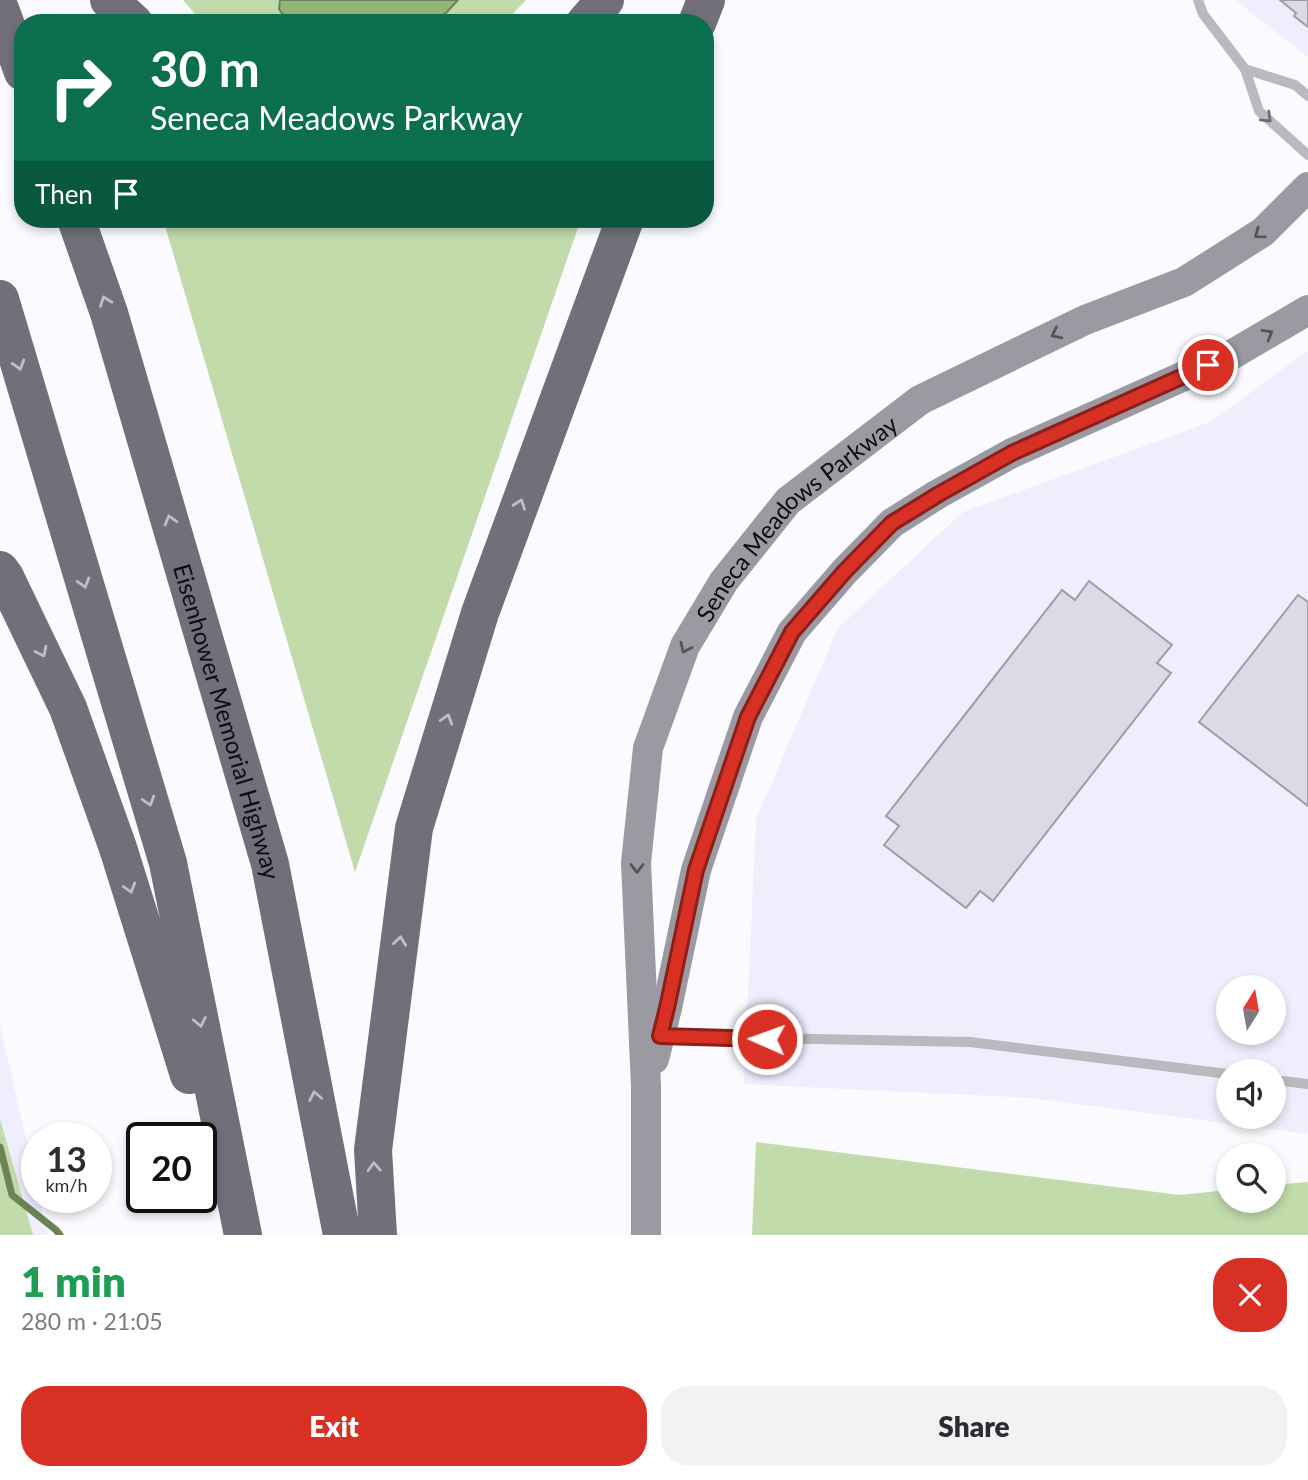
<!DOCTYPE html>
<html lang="en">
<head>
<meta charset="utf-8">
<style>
	:root { --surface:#fff; --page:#f2f2f3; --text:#2b2b33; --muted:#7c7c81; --accent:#d93025 }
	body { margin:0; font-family:Lato,sans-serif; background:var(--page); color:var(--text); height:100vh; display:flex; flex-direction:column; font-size:26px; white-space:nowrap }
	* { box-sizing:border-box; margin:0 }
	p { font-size:23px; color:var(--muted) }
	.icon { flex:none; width:38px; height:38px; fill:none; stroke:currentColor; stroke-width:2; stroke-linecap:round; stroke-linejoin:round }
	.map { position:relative; height:1235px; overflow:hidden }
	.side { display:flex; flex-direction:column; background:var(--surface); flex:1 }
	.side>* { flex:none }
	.banner { position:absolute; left:14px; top:14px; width:700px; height:214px; border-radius:28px; box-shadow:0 4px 10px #0003; background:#0b6e4f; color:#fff; overflow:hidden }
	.needle { width:46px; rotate:11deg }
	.tools { position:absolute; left:1216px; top:975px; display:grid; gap:14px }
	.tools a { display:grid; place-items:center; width:70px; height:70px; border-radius:50%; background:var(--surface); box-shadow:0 4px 10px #0003; font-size:35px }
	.speed { position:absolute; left:21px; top:1122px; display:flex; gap:14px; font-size:35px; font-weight:700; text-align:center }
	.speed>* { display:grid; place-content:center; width:91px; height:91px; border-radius:50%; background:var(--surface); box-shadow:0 4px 10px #0003; line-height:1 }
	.speed small { font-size:18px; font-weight:400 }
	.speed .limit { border:4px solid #111; border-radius:10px; background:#fff; color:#111 }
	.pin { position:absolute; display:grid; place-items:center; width:60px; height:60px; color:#fff; margin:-30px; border:4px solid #fff; border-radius:50%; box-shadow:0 2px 7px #0007 }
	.me { position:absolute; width:77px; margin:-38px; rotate:272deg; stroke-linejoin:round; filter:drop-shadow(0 0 5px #0008) }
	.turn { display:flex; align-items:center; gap:24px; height:147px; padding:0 21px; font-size:32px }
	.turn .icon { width:91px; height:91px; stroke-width:2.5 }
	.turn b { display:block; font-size:49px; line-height:60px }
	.then { display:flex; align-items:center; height:66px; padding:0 21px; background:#0003; gap:14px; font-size:26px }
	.round { display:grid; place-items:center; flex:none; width:74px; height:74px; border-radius:28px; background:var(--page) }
	.overview { display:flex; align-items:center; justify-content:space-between; height:119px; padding:0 21px }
	h1 { font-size:42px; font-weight:800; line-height:52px; color:#1e9e55 }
	.cta { display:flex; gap:14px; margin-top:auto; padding:14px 21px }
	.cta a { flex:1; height:80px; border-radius:28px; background:var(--accent); color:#fff; font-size:28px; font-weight:800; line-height:80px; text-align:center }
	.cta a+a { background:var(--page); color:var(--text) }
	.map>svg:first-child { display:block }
	.built { fill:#f0edfd; fill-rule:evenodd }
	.green { fill:#c1dbab }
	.water { fill:#93b575; stroke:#6b8357; stroke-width:2 }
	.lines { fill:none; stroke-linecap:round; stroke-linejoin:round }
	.stream { stroke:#6b8357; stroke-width:7 }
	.building { fill:#dcdae6; stroke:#9e9ca8; stroke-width:2 }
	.lane { stroke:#bab9bf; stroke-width:10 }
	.secondary { stroke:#9b9aa2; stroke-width:30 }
	.highway { stroke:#716f7a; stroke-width:38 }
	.oneway { stroke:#6d6c71 }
	.oneway2 { stroke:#54545a }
	.oneway3 { stroke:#bfbec3 }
	.route-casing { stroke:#8d1f18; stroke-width:18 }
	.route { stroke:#d93025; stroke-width:12 }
	.labels { text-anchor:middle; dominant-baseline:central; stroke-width:5; stroke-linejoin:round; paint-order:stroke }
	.street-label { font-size:24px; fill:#0e0d11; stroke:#fff }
</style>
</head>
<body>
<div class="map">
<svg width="1308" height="1235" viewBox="0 0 1308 1235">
	<rect width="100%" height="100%" fill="#fbfaff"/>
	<g class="built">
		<polygon points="1235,0 1308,0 1308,57"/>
		<path d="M 1308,351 L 1308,1134 L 1032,1098 L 744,1084 L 756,820 L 838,628 L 963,512 L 1210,422 ZM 1228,987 L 1274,987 L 1274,1032 L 1228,1032 ZM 1228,1071 L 1274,1071 L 1274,1116 L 1228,1116 Z"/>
		<polygon points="0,1026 37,1187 37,1197 39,1197 48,1235 0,1235"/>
	</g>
	<g class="green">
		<polygon points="183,0 280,0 279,9 289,23 203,23"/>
		<polygon points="458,0 526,0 504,23 428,23 446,13"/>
		<polygon points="163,219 581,219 355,872"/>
		<polygon points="0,1119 33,1235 0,1235"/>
		<polygon points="756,1142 1180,1195 1228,1190 1228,1200 1274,1200 1274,1185 1308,1182 1308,1235 752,1235"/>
	</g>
	<polygon class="water" points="280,0 458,0 446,13 428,23 289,23 279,9"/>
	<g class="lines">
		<polyline class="stream" points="0,1147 12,1195 56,1230 60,1235"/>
	</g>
	<g class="building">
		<polygon points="1280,0 1308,0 1308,27 1294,16 1296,13"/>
		<polygon points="1089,581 1172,645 1157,663 1171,673 993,901 980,891 966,908 884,845 899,826 886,816 1062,590 1075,600"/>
		<polygon points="1298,595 1308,602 1308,806 1199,722"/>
	</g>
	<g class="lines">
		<g class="lane">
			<polyline points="1198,0 1203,14 1245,69 1259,111 1308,155"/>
			<polyline points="1245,69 1295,85 1308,96"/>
			<polyline points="663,1036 970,1042 1228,1074"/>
			<polyline points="1274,1080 1308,1084"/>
		</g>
		<g class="secondary">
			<polyline points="654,1059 667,1008 696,870 748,717 792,632 845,571 892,523 938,494 1012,453 1233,354 1308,310"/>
			<path id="s1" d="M 646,1235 L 646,1086 L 636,863 L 648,748 L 685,646 L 724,581 L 788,501 L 920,400 L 1085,320 L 1184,282 L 1263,232 L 1308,187"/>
		</g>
		<g class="highway">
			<polyline points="109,0 134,23"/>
			<polyline points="0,9 23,72"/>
			<polyline points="585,23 605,0"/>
			<polyline points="697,23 706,0"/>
			<path id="s2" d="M 76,219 L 109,313 L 270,864 L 342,1235"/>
			<polyline points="0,299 168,863 243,1235"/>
			<polyline points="0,570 5,577 68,708 118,848 189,1075"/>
			<polyline points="378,1235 373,1150 414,828 480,613 625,219"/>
		</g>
	</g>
	<defs><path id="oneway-chevron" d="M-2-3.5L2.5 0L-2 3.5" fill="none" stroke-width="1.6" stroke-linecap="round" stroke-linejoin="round" transform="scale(1.75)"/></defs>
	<use class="oneway" href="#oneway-chevron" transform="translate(1267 118) rotate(44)"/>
	<g class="oneway2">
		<use href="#oneway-chevron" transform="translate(1259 234) rotate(144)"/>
		<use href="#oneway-chevron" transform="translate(1056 334) rotate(154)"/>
		<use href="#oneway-chevron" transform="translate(1268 334) rotate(-30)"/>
		<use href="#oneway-chevron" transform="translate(685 648) rotate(115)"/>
		<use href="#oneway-chevron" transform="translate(637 868) rotate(90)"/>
	</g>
	<g class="oneway3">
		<use href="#oneway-chevron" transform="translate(105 301) rotate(-110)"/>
		<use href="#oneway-chevron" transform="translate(19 365) rotate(73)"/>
		<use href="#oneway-chevron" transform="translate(520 504) rotate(-70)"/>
		<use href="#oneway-chevron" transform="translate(170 520) rotate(-106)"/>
		<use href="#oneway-chevron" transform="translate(84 583) rotate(73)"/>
		<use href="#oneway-chevron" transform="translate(42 652) rotate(64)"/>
		<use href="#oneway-chevron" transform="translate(447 719) rotate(-73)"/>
		<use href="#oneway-chevron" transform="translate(149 801) rotate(73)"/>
		<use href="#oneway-chevron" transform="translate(130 888) rotate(73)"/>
		<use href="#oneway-chevron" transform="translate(400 941) rotate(-83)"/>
		<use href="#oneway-chevron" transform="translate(200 1022) rotate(79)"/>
		<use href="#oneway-chevron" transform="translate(315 1096) rotate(-101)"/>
		<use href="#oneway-chevron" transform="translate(374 1167) rotate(-93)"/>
	</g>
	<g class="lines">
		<defs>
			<polyline id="route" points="767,1039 660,1036 667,1008 696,870 748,717 792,632 845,571 892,523 939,494 1012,453 1208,365"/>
		</defs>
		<use href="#route" class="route-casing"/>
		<use href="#route" class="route"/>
	</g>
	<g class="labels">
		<g class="street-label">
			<text stroke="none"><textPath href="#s1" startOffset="768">Seneca Meadows Parkway</textPath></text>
			<text stroke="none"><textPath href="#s2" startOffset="525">Eisenhower Memorial Highway</textPath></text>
		</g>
	</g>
</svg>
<div class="tools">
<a><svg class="needle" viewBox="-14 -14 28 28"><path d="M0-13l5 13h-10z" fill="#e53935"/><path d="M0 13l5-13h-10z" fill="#7c7c81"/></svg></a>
<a><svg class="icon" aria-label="sound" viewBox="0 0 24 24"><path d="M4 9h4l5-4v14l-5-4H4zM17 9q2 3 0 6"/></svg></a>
<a><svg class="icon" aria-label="search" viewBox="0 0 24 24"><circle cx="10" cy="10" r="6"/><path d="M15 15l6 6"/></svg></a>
</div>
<div class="speed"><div>13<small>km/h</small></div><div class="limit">20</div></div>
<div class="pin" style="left:1208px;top:365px;background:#d93025"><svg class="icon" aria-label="arrive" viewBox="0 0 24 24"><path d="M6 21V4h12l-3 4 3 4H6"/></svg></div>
<svg class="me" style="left:767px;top:1039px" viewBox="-20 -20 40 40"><circle r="17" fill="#d93025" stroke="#fff" stroke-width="3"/><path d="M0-11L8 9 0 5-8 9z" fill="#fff"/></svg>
<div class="banner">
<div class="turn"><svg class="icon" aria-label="right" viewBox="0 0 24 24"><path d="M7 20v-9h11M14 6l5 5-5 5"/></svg><div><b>30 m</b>Seneca Meadows Parkway</div></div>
<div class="then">Then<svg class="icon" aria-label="arrive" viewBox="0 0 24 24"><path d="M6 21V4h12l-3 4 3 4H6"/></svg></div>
</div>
</div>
<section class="side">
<div class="overview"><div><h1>1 min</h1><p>280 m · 21:05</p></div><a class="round" style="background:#d93025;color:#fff"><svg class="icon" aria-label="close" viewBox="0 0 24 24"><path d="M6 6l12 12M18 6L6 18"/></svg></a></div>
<div class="cta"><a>Exit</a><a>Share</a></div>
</section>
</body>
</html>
